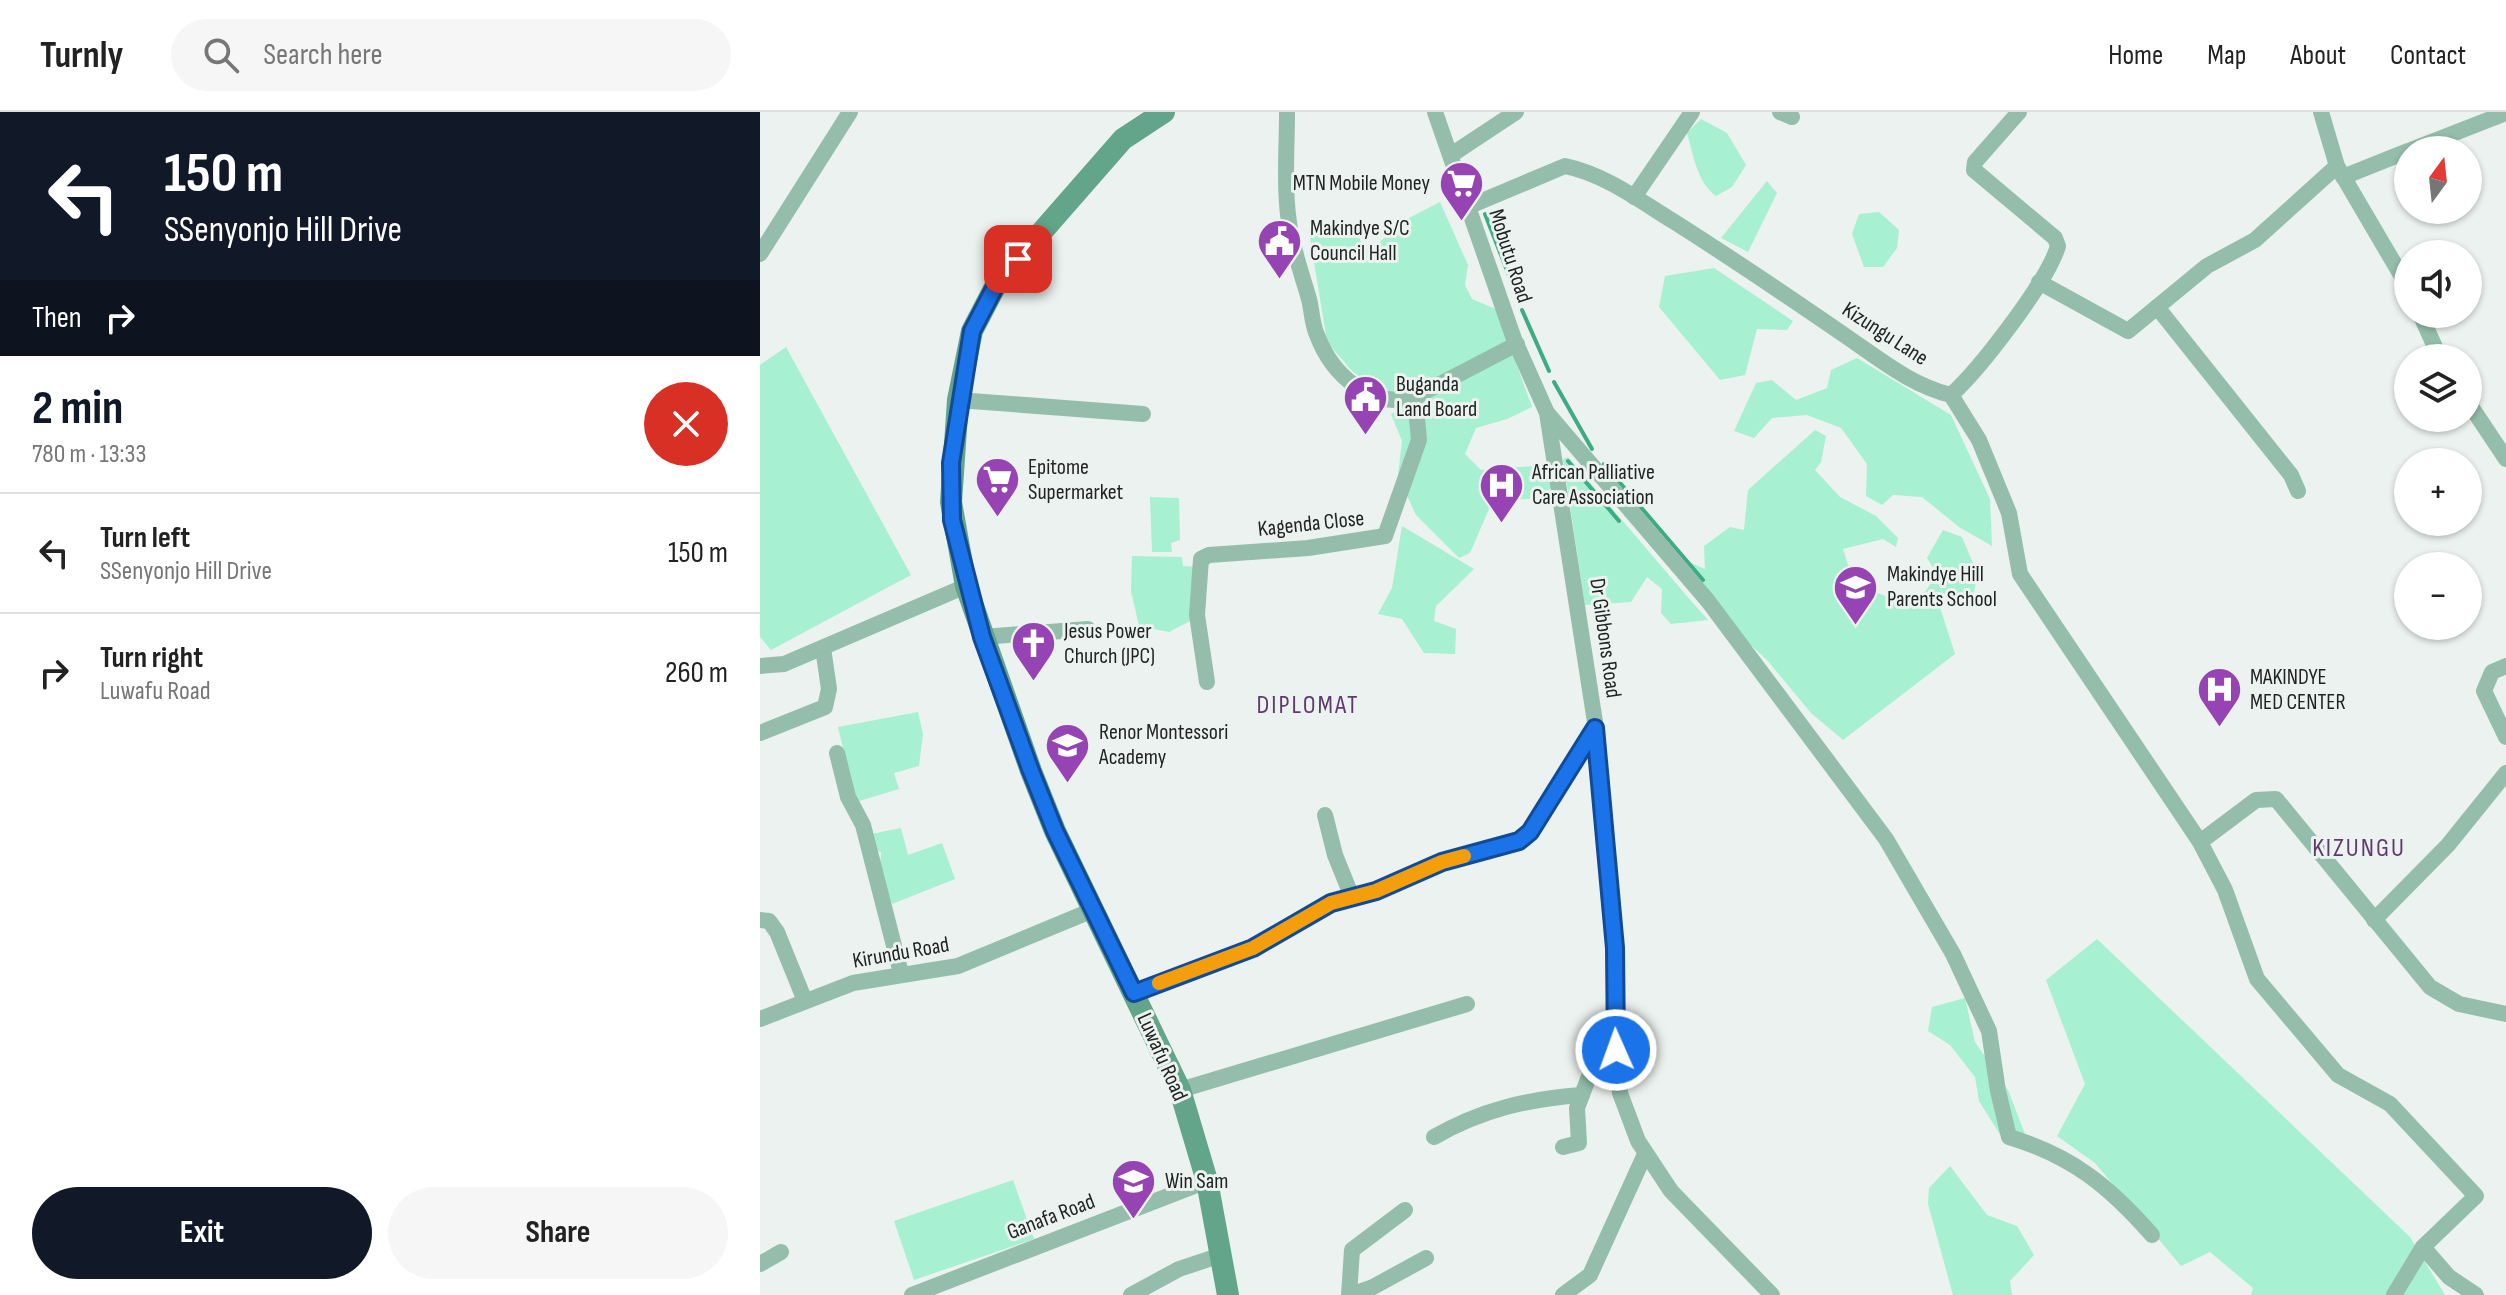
<!DOCTYPE html>
<html lang="en">
<head>
<meta charset="utf-8">
<style>
	:root { --surface:#fff; --page:#f6f6f6; --text:#222; --muted:#767676; --line:#e0e0e0; --accent:#111827 }
	body { margin:0; font-family:"Sofia Sans Condensed",sans-serif; background:var(--page); color:var(--text); height:100vh; display:flex; flex-direction:column; font-size:30px; white-space:nowrap }
	* { box-sizing:border-box; margin:0 }
	p { font-size:26px; color:var(--muted) }
	.icon { flex:none; width:44px; height:44px; fill:none; stroke:currentColor; stroke-width:2; stroke-linecap:round; stroke-linejoin:round }
	.map { position:relative; flex:1; overflow:hidden }
	.side { display:flex; flex-direction:column; background:var(--surface); width:760px }
	.side>* { flex:none }
	.hud { background:#111827; color:#fff; overflow:hidden }
	.needle { width:52px; rotate:15deg }
	.controls { position:absolute; left:1634px; top:24px; display:grid; gap:16px }
	.controls a { display:grid; place-items:center; width:88px; height:88px; border-radius:50%; background:var(--surface); box-shadow:0 2px 6px #0004; font-size:40px }
	.pin { position:absolute; display:grid; place-items:center; width:68px; height:68px; color:#fff; margin:-34px; border-radius:16px; box-shadow:0 4px 12px #0006 }
	.me { position:absolute; width:88px; margin:-44px; rotate:358deg; stroke-linejoin:round; filter:drop-shadow(0 0 6px #0008) }
	.turn { display:flex; align-items:center; gap:28px; height:168px; padding:0 32px; font-size:36px }
	.turn .icon { width:104px; height:104px; stroke-width:2.5 }
	.turn b { display:block; font-size:56px; line-height:68px }
	.then { display:flex; align-items:center; height:76px; padding:0 32px; background:#0003; gap:16px; font-size:30px }
	.round { display:grid; place-items:center; flex:none; width:84px; height:84px; border-radius:42px; background:var(--page) }
	.summary { display:flex; align-items:center; justify-content:space-between; height:136px; padding:0 32px }
	h1 { font-size:48px; font-weight:700; line-height:60px; color:var(--accent) }
	.primary-button { display:flex; gap:16px; margin-top:auto; padding:16px 32px }
	.primary-button a { flex:1; height:92px; border-radius:48px; background:var(--accent); color:#fff; font-size:32px; font-weight:700; line-height:92px; text-align:center }
	.primary-button a+a { background:var(--page); color:var(--text) }
	ul { padding:0; list-style:none }
	li { display:flex; align-items:center; gap:24px; height:120px; padding:0 32px; border-top:2px solid var(--line) }
	li div { flex:1 }
	li b { display:block; font-size:30px }
	li em { font-style:normal }
	header { display:flex; align-items:center; gap:48px; box-sizing:border-box; height:112px; padding:0 40px; background:var(--surface); border-bottom:2px solid var(--line) }
	header strong { font-size:38px }
	nav { display:flex; gap:44px; margin-inline-start:auto; font-size:28px }
	.search { width:560px; height:72px; background:var(--page); display:flex; align-items:center; gap:20px; box-sizing:border-box; padding:0 28px; border-radius:44px; color:var(--muted); font-size:30px }
	main { display:flex; flex:1; min-height:0 }
	.map>svg:first-child { display:block }
	.green { fill:#a7f0d1 }
	.lines { fill:none; stroke-linecap:round; stroke-linejoin:round }
	.stream { stroke:#3dac85; stroke-width:4 }
	.street { stroke:#94beab; stroke-width:16 }
	.secondary { stroke:#63a58a; stroke-width:22 }
	.route-casing { stroke:#114b97; stroke-width:20 }
	.route { stroke:#1a73e8; stroke-width:14 }
	.slow { stroke:#f59e0b; stroke-width:14 }
	.labels { text-anchor:middle; dominant-baseline:central; stroke-width:6; stroke-linejoin:round; paint-order:stroke }
	.poi-label { font-size:22px; fill:#222423; stroke:#ecf2ef; text-anchor:start }
	.street-label { font-size:22px; fill:#222423; stroke:#ecf2ef }
	.quarter-label { font-size:26px; letter-spacing:2px; fill:#613970; stroke:#ecf2ef }
</style>
</head>
<body>
<header>
<strong>Turnly</strong>
<div class="search"><svg class="icon" aria-label="search" viewBox="0 0 24 24"><circle cx="10" cy="10" r="6"/><path d="M15 15l6 6"/></svg>Search here</div>
<nav><a>Home</a><a>Map</a><a>About</a><a>Contact</a></nav>
</header>
<main>
<section class="side">
<div class="hud">
<div class="turn"><svg class="icon" aria-label="left" viewBox="0 0 24 24"><path d="M17 20v-9H6M10 6l-5 5 5 5"/></svg><div><b>150 m</b>SSenyonjo Hill Drive</div></div>
<div class="then">Then<svg class="icon" aria-label="right" viewBox="0 0 24 24"><path d="M7 20v-9h11M14 6l5 5-5 5"/></svg></div>
</div>
<div class="summary"><div><h1>2 min</h1><p>780 m · 13:33</p></div><a class="round" style="background:#d93025;color:#fff"><svg class="icon" aria-label="close" viewBox="0 0 24 24"><path d="M6 6l12 12M18 6L6 18"/></svg></a></div>
<ul>
<li><svg class="icon" aria-label="left" viewBox="0 0 24 24"><path d="M17 20v-9H6M10 6l-5 5 5 5"/></svg><div><b>Turn left</b><p>SSenyonjo Hill Drive</p></div><em>150 m</em></li>
<li><svg class="icon" aria-label="right" viewBox="0 0 24 24"><path d="M7 20v-9h11M14 6l5 5-5 5"/></svg><div><b>Turn right</b><p>Luwafu Road</p></div><em>260 m</em></li>
</ul>
<div class="primary-button"><a>Exit</a><a>Share</a></div>
</section>
<div class="map">
<svg width="1746" height="1183" viewBox="0 0 1746 1183">
	<rect width="100%" height="100%" fill="#ecf2ef"/>
	<g class="green">
		<path d="M 941,7 L 967,21 L 986,53 L 972,75 L 956,84 C 937,70 933,42 927,21 Z"/>
		<polygon points="1007,69 1017,81 988,140 961,126"/>
		<polygon points="680,90 708,153 705,173 712,187 738,198 749,228 645,282 625,283 592,259 567,230 549,119 591,109 603,134 610,138 647,107"/>
		<polygon points="1119,100 1139,118 1137,136 1123,155 1104,155 1092,122 1099,102"/>
		<polygon points="954,156 1033,209 1027,218 997,217 985,263 960,268 899,195 905,164"/>
		<polygon points="26,235 151,463 11,538 0,525 0,253"/>
		<polygon points="752,240 772,295 747,307 716,316 705,342 721,358 787,353 791,376 778,386 732,390 710,441 699,446 656,403 638,364 642,329 631,302"/>
		<polygon points="1097,246 1191,303 1230,387 1232,434 1199,415 1162,385 1133,383 1122,393 1106,384 1107,352 1081,316 1047,303 1012,306 994,326 974,319 996,271 1012,268 1036,288 1067,276 1071,258"/>
		<polygon points="1055,318 1066,324 1061,350 1055,358 1080,385 1116,404 1138,426 1136,435 1123,427 1083,437 1094,472 1136,488 1165,480 1177,462 1167,446 1183,418 1202,425 1217,461 1214,482 1176,483 1195,542 1083,628 1051,601 1007,548 943,489 931,451 945,457 944,434 970,415 984,418 988,378"/>
		<polygon points="808,345 932,490 948,508 911,512 901,501 902,477 887,465 871,490 825,493 803,347"/>
		<polygon points="390,385 419,386 420,428 411,431 412,440 392,440"/>
		<polygon points="642,414 714,457 676,494 674,509 696,517 695,542 664,541 642,507 618,502 632,476"/>
		<polygon points="372,444 422,445 423,454 436,455 434,507 409,520 379,514 371,479"/>
		<polygon points="158,600 163,622 159,654 134,661 139,677 96,690 78,615"/>
		<polygon points="141,716 148,743 182,731 195,767 132,792 120,755 121,740 114,738 111,722"/>
		<polygon points="1337,827 1650,1125 1685,1183 1491,1183 1493,1176 1450,1140 1421,1154 1335,1051 1297,1024 1325,972 1286,868"/>
		<polygon points="1205,886 1215,930 1248,978 1265,1022 1241,1024 1219,989 1215,965 1190,933 1168,919 1172,895"/>
		<polygon points="1190,1054 1227,1103 1257,1114 1274,1143 1250,1169 1252,1183 1193,1183 1168,1092 1169,1076"/>
		<polygon points="253,1068 274,1127 154,1168 134,1109"/>
	</g>
	<g class="lines">
		<g class="stream">
			<polyline points="725,102 757,184"/>
			<polyline points="762,198 789,259"/>
			<polyline points="794,270 832,337"/>
			<polyline points="808,349 859,409"/>
			<polyline points="844,352 943,468"/>
		</g>
		<g class="street">
			<path d="M 527,0 C 527,40 523,83 531,122 C 535,144 543,166 549,187 C 552,199 552,212 557,223 C 572,263 611,298 655,285"/>
			<polyline points="675,0 754,227 787,301 835,610 855,836 854,898 860,981 878,1029 911,1079 1012,1183"/>
			<polyline points="1020,0 1032,5"/>
			<polyline points="1561,0 1577,54 1648,175"/>
			<polyline points="1651,38 1746,1"/>
			<polyline points="691,43 756,0"/>
			<polyline points="1583,65 1648,39"/>
			<polyline points="874,85 932,0"/>
			<path d="M 710,94 L 805,54 C 844,62 879,88 913,109 C 973,147 1032,187 1090,227 C 1122,249 1153,274 1191,283 C 1219,258 1288,169 1298,134 L 1295,126 L 1214,58 L 1215,50 L 1259,0"/>
			<polyline points="0,142 90,0"/>
			<polyline points="1279,170 1368,219 1447,154 1495,128 1577,54"/>
			<polyline points="1397,195 1531,363 1538,379"/>
			<polyline points="1660,202 1680,246"/>
			<polyline points="1191,283 1219,328 1249,401 1260,462 1440,730 1465,778 1497,867 1578,963 1630,992 1716,1084 1663,1135 1634,1183"/>
			<polyline points="198,288 383,302"/>
			<polyline points="1708,290 1746,347"/>
			<path d="M 788,302 L 948,489 L 1126,727 L 1193,842 L 1229,919 L 1238,979 L 1249,1025 C 1312,1044 1349,1074 1392,1123"/>
			<polyline points="222,525 328,517"/>
			<polyline points="0,554 24,552 206,474"/>
			<polyline points="1746,554 1732,560 1724,579 1746,625"/>
			<polyline points="447,570 437,503 441,447 449,443 548,436 625,424 659,328 655,285 757,232"/>
			<polyline points="0,621 65,595 69,577 63,536"/>
			<polyline points="77,641 88,685 103,713 141,861"/>
			<polyline points="565,703 575,743 592,785"/>
			<polyline points="1440,730 1496,688 1516,687 1670,875 1699,892 1746,902"/>
			<polyline points="0,808 9,809 17,820 45,889"/>
			<polyline points="1614,808 1688,733 1746,661"/>
			<polyline points="374,881 493,836 571,791 616,779 682,750 759,729 770,720 835,616"/>
			<polyline points="0,907 93,871 198,854 333,798"/>
			<polyline points="420,978 707,892"/>
			<path d="M 674,1025 C 721,998 767,987 822,983"/>
			<polyline points="803,1035 819,1031 817,996 851,907"/>
			<polyline points="1663,1135 1689,1165 1716,1183"/>
			<polyline points="0,1152 21,1140"/>
			<polyline points="152,1183 447,1069"/>
			<polyline points="371,1183 419,1157 461,1143"/>
			<polyline points="589,1183 592,1138 645,1098"/>
			<polyline points="590,1183 613,1175 666,1146"/>
			<polyline points="803,1183 830,1163 885,1042"/>
		</g>
		<polyline class="secondary" points="404,0 363,27 237,171 212,219 198,288 191,390 206,474 271,659 295,719 420,978 447,1069 468,1183"/>
	</g>
	<g class="lines">
		<defs>
			<polyline id="route" points="258,147 237,171 212,219 191,351 192,408 222,525 271,659 295,719 374,881 493,836 571,791 616,779 682,750 759,729 770,720 835,616 855,836 856,938"/>
		</defs>
		<use href="#route" class="route-casing"/>
		<use href="#route" class="route"/>
		<polyline class="slow" points="399,871 493,836 571,791 616,779 682,750 704,744"/>
	</g>
	<defs>
		<symbol id="supermarket-pin" viewBox="-11 -11 22 30"><path d="M0 17L-7.5 6A9.5 9.5 0 1 1 7.5 6Z" fill="#9644b3" stroke="#ecf2ef"/><path d="M-6-5.5h2.5l.6 2H6L4.5 2H-2.5L-4.4-4H-6ZM-1.5 3.2a1.3 1.3 0 1 0 .1 0ZM3 3.2a1.3 1.3 0 1 0 .1 0Z" fill="#fff"/></symbol>
		<symbol id="civic-pin" viewBox="-11 -11 22 30"><path d="M0 17L-7.5 6A9.5 9.5 0 1 1 7.5 6Z" fill="#9644b3" stroke="#ecf2ef"/><path d="M-.6-6.5H3V-4.5H.6V-3L4-1V1h2V6H-6V1h2V-1L-.6-3ZM-1.2 2.5V6h2.4V2.5Z" fill="#fff"/></symbol>
		<symbol id="hospital-pin" viewBox="-11 -11 22 30"><path d="M0 17L-7.5 6A9.5 9.5 0 1 1 7.5 6Z" fill="#9644b3" stroke="#ecf2ef"/><path d="M-5-5h3v3.5h4V-5h3V5h-3V1.5h-4V5h-3Z" fill="#fff"/></symbol>
		<symbol id="school-pin" viewBox="-11 -11 22 30"><path d="M0 17L-7.5 6A9.5 9.5 0 1 1 7.5 6Z" fill="#9644b3" stroke="#ecf2ef"/><path d="M0-5L7-2L0 1L-7-2ZM-4 1L0 2.5L4 1V4Q0 6-4 4Z" fill="#fff"/></symbol>
		<symbol id="church-pin" viewBox="-11 -11 22 30"><path d="M0 17L-7.5 6A9.5 9.5 0 1 1 7.5 6Z" fill="#9644b3" stroke="#ecf2ef"/><path d="M-1.2-6h2.4v3.5h3.3v2.4h-3.3V6h-2.4V-.1h-3.3v-2.4h3.3Z" fill="#fff"/></symbol>
	</defs>
	<g fill-rule="evenodd">
		<use href="#supermarket-pin" x="676" y="46" width="51" height="69"/>
		<use href="#civic-pin" x="494" y="104" width="51" height="69"/>
		<use href="#civic-pin" x="580" y="260" width="51" height="69"/>
		<use href="#supermarket-pin" x="212" y="342" width="51" height="69"/>
		<use href="#hospital-pin" x="716" y="348" width="51" height="69"/>
		<use href="#school-pin" x="1070" y="450" width="51" height="69"/>
		<use href="#church-pin" x="248" y="506" width="51" height="69"/>
		<use href="#hospital-pin" x="1434" y="552" width="51" height="69"/>
		<use href="#school-pin" x="282" y="608" width="51" height="69"/>
		<use href="#school-pin" x="348" y="1044" width="51" height="69"/>
	</g>
	<g class="labels">
		<g class="poi-label">
			<text x="670" y="71" text-anchor="end">MTN Mobile Money</text>
			<text x="550" y="116">Makindye S/C<tspan x="550" dy="25">Council Hall</tspan></text>
			<text x="636" y="272">Buganda<tspan x="636" dy="25">Land Board</tspan></text>
			<text x="268" y="355">Epitome<tspan x="268" dy="25">Supermarket</tspan></text>
			<text x="772" y="360">African Palliative<tspan x="772" dy="25">Care Association</tspan></text>
			<text x="1127" y="462">Makindye Hill<tspan x="1127" dy="25">Parents School</tspan></text>
			<text x="304" y="519">Jesus Power<tspan x="304" dy="25">Church (JPC)</tspan></text>
			<text x="1490" y="565">MAKINDYE<tspan x="1490" dy="25">MED CENTER</tspan></text>
			<text x="339" y="620">Renor Montessori<tspan x="339" dy="25">Academy</tspan></text>
			<text x="405" y="1069">Win Sam</text>
		</g>
		<g class="street-label">
			<text transform="translate(750 144) rotate(72)">Mobutu Road</text>
			<text transform="translate(1125 222) rotate(33)">Kizungu Lane</text>
			<text transform="translate(551 412) rotate(-6)">Kagenda Close</text>
			<text transform="translate(845 526) rotate(82)">Dr Gibbons Road</text>
			<text transform="translate(141 841) rotate(-10)">Kirundu Road</text>
			<text transform="translate(402 945) rotate(66)">Luwafu Road</text>
			<text transform="translate(291 1105) rotate(-21)">Ganafa Road</text>
		</g>
		<g class="quarter-label">
			<text x="548" y="593">DIPLOMAT</text>
			<text x="1599" y="736">KIZUNGU</text>
		</g>
	</g>
</svg>
<div class="controls">
<a><svg class="needle" viewBox="-14 -14 28 28"><path d="M0-13l5 13h-10z" fill="#e53935"/><path d="M0 13l5-13h-10z" fill="#767676"/></svg></a>
<a><svg class="icon" aria-label="sound" viewBox="0 0 24 24"><path d="M4 9h4l5-4v14l-5-4H4zM17 9q2 3 0 6"/></svg></a>
<a><svg class="icon" aria-label="layers" viewBox="0 0 24 24"><path d="M12 4l9 5-9 5-9-5zM3 14l9 5 9-5"/></svg></a>
<a>+</a>
<a>−</a>
</div>
<div class="pin" style="left:258px;top:147px;background:#d93025"><svg class="icon" aria-label="arrive" viewBox="0 0 24 24"><path d="M6 21V4h12l-3 4 3 4H6"/></svg></div>
<svg class="me" style="left:856px;top:938px" viewBox="-20 -20 40 40"><circle r="17" fill="#1a73e8" stroke="#fff" stroke-width="3"/><path d="M0-11L8 9 0 5-8 9z" fill="#fff"/></svg>
</div>
</main>
</body>
</html>
